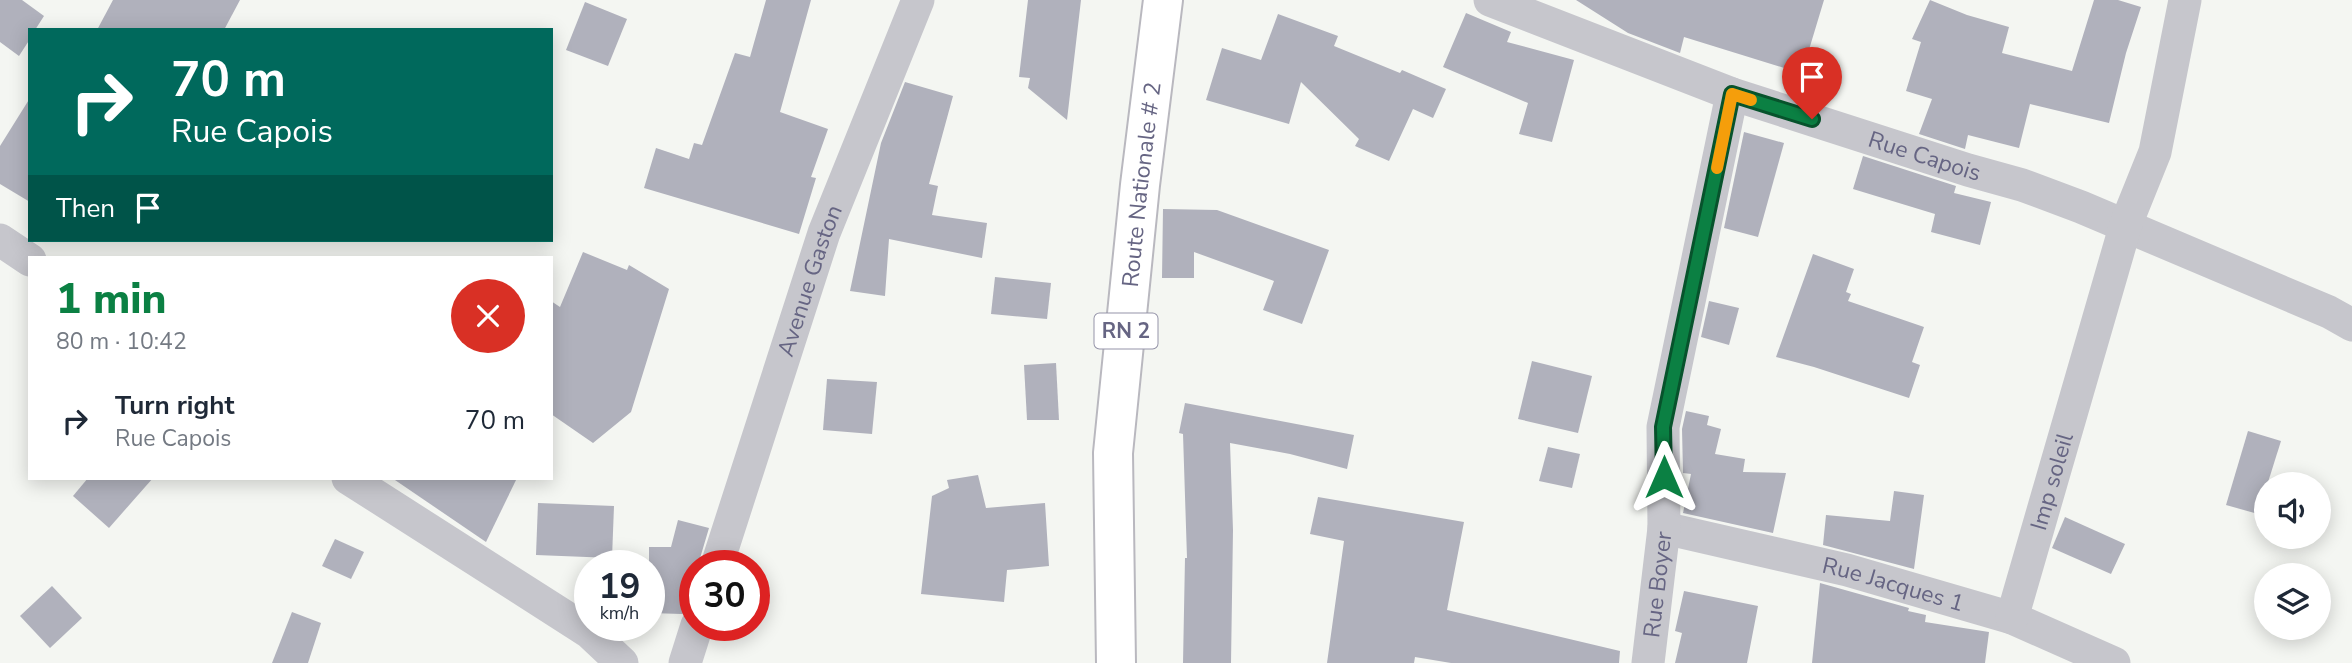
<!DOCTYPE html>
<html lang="en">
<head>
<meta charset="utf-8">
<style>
	:root { --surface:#fff; --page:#f6f6f7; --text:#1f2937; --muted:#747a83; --accent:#0b8043 }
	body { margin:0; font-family:"Nunito Sans",sans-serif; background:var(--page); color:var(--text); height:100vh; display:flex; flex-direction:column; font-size:26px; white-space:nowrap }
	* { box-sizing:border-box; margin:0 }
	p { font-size:23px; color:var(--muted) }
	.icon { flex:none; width:38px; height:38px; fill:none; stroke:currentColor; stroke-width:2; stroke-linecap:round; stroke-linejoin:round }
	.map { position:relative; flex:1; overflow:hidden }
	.panel { position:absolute; left:28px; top:256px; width:525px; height:224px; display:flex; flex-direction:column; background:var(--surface); border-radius:0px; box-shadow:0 4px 18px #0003 }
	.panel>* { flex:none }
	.top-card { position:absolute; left:28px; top:28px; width:525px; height:214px; border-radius:0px; box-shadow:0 4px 18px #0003; background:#00695c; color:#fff; overflow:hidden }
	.controls { position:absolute; left:2254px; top:472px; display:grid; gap:14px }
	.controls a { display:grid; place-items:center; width:77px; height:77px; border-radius:50%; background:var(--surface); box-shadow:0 4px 18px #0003; font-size:35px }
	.speed { position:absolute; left:574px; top:550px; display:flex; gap:14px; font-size:35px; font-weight:700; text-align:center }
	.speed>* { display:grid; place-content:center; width:91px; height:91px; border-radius:50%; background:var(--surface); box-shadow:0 4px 18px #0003; line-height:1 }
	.speed small { font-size:18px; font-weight:400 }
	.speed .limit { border:10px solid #d22; background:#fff; color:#111 }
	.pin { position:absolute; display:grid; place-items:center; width:60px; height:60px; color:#fff; margin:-72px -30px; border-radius:50% 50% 50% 0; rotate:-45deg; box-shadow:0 0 7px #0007 }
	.pin .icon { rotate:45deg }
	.me { position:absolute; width:77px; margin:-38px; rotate:0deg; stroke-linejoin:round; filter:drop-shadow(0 0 5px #0008) }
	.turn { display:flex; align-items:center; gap:24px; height:147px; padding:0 28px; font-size:32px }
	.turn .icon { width:91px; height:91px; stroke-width:2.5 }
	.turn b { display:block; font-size:49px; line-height:60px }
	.then { display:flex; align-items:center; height:66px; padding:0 28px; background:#0003; gap:14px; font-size:26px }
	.round { display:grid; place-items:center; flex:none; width:74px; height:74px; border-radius:37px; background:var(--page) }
	.head { display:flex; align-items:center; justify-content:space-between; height:119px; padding:0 28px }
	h1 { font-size:42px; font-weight:800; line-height:52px; color:var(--accent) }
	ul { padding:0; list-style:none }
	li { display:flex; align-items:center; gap:21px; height:91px; padding:0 28px }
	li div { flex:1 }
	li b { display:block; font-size:26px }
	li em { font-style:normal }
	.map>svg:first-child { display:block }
	.building { fill:#b0b1bc }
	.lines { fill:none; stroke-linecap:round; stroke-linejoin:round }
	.primary-casing { stroke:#b9b8bf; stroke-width:42 }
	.street { stroke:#c6c6cc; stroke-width:33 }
	.primary { stroke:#fff; stroke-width:38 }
	.route-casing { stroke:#07532c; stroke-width:18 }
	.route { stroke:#0b8043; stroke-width:12 }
	.slow { stroke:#f59e0b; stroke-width:12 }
	.labels { text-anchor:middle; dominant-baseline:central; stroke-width:7; stroke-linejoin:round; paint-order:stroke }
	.shield { fill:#fff; stroke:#9493a8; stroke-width:2 }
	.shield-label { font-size:21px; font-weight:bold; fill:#666583 }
	.street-label { font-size:23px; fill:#666583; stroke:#fff }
</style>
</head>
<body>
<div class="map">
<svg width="2352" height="663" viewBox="0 0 2352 663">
	<rect width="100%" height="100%" fill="#f4f6f2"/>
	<g class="building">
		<polygon points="0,0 22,0 44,16 35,30 30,30 30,39 19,56 0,42"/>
		<polygon points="113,0 240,0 224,30 97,30"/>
		<polygon points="766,0 811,0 780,112 828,129 811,177 816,178 799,234 644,188 656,148 689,159 694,143 702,145 735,53 750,57"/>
		<polygon points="1028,0 1081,0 1067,120 1028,88 1030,78 1019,77"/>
		<polygon points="1576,0 1824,0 1808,53 1803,51 1797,72 1684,37 1680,53 1628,33"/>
		<polygon points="1930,0 1967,15 2009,27 2002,53 2072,71 2094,0 2118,0 2141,7 2126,53 2109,123 2030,104 2019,148 1968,135 1965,149 1919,134 1932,99 1906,91 1921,42 1912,39"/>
		<polygon points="585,2 627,19 608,66 566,50"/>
		<polygon points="1466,13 1511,32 1507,42 1574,60 1552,142 1519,134 1528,103 1443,67"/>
		<polygon points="1278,14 1338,36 1334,46 1400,73 1402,70 1446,89 1433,118 1413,109 1389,161 1355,146 1359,139 1301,82 1289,124 1206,100 1222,48 1261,60"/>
		<polygon points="905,82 953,96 929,184 938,186 932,215 987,223 982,258 889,239 885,296 850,291 881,143"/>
		<polygon points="30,98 30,202 0,184 0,146"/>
		<polygon points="1744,132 1784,143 1758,237 1724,228"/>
		<polygon points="1863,156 1956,186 1954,193 1991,202 1980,245 1931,232 1935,214 1853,189"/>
		<polygon points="1163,209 1217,210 1329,250 1302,324 1263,310 1274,281 1194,252 1194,278 1162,278"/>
		<polygon points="583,252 627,270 629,265 669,289 631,412 593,443 551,414 551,301 560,307"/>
		<polygon points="1813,254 1854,269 1846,292 1851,294 1848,301 1924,327 1912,362 1920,365 1909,398 1814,367 1776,357"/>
		<polygon points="995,277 1051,283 1047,319 991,314"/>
		<polygon points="1709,301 1739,308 1729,345 1701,337"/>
		<polygon points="1532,361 1592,376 1578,433 1518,419"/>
		<polygon points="1056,363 1059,420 1027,420 1024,365"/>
		<polygon points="827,379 877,382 872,434 823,430"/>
		<polygon points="1185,403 1354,435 1347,469 1290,454 1230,443 1233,530 1231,663 1183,663 1185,558 1187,558 1183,434 1179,433"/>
		<polygon points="1686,411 1709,416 1707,425 1721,429 1715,454 1745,459 1743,472 1786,473 1773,533 1683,513 1691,474 1683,473 1682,429"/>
		<polygon points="2248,431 2281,441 2258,514 2226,505"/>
		<polygon points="1548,447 1580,454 1572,488 1539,481"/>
		<polygon points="978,475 986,508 1045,503 1049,566 1007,570 1004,602 921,594 932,496 949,488 947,480"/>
		<polygon points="88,478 153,478 109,528 73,496"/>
		<polygon points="392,478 517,478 486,542"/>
		<polygon points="1894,491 1924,495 1914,569 1823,545 1826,515 1890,521"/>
		<polygon points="1318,497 1464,522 1447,610 1620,651 1619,663 1451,663 1415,657 1414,663 1327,663 1344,541 1310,534"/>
		<polygon points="538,503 614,506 612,558 536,555"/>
		<polygon points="2065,517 2125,544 2111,574 2052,548"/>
		<polygon points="678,520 709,528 698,565 695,565 695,591 690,608 682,614 649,613 649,547 671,547"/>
		<polygon points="335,539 364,552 351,579 322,566"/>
		<polygon points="1820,583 1909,608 1908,611 1926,615 1925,622 1989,632 1985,663 1812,663"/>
		<polygon points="52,586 82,618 50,648 20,616"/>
		<polygon points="1684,591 1758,606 1747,663 1675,663 1682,633 1675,631"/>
		<polygon points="292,612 321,623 308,663 272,663"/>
	</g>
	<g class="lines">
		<defs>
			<g id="primary">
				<path id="s6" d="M 1116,663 L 1113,453 L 1140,185 L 1163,0"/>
			</g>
		</defs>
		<use href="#primary" class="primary-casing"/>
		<g class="street">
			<path id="s1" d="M 1490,0 L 1732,94 L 1968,170 L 2022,185 L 2081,207 L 2329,312 L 2352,325"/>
			<polyline points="0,240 30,260"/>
			<polyline points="348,478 589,632 622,663"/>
			<path id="s2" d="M 1664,528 L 1847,570 L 2012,618 L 2114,663"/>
			<path id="s3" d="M 717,565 L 824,233 L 918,0"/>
			<path id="s4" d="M 2012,618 L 2126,224 L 2155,152 L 2185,0"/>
			<polyline points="685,663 697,625"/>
			<path id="s5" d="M 1648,663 L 1664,528 L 1663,427 L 1732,94"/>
		</g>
		<use href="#primary" class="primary"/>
	</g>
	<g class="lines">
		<defs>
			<polyline id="route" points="1664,477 1663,427 1732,94 1812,119"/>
		</defs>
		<use href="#route" class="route-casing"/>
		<use href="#route" class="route"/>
		<polyline class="slow" points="1717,168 1732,94 1751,100"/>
	</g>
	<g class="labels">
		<rect class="shield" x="1094.5" y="313.5" width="63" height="35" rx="5"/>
		<g class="shield-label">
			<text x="1126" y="331">RN 2</text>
		</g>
		<g class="street-label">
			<text stroke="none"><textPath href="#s1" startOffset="462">Rue Capois</textPath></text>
			<text stroke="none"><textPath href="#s6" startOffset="480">Route Nationale # 2</textPath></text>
			<text stroke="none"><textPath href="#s3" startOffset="299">Avenue Gaston</textPath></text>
			<text stroke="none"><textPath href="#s4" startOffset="142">Imp soleil</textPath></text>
			<text stroke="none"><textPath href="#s2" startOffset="236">Rue Jacques 1</textPath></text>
			<text stroke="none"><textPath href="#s5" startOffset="79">Rue Boyer</textPath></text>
		</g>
	</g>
</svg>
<div class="controls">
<a><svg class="icon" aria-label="sound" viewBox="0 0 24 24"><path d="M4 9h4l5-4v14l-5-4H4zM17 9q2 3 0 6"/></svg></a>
<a><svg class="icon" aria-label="layers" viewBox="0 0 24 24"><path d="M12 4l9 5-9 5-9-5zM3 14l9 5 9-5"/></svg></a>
</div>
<div class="speed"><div>19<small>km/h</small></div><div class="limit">30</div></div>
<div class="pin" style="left:1812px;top:119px;background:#d93025"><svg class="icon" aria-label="arrive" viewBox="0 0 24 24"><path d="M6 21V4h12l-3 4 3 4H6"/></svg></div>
<svg class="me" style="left:1664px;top:477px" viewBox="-20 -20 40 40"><path d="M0-17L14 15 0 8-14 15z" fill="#0b8043" stroke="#fff" stroke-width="4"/></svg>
<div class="top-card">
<div class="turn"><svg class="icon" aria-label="right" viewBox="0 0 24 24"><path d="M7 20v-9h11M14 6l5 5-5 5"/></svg><div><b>70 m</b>Rue Capois</div></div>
<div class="then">Then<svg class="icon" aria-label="arrive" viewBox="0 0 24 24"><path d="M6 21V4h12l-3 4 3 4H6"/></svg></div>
</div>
<section class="panel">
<div class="head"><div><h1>1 min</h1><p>80 m · 10:42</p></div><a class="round" style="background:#d93025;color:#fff"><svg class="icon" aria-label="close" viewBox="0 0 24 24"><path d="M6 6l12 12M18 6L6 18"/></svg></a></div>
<ul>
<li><svg class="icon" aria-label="right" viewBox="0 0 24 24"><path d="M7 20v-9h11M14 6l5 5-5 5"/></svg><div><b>Turn right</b><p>Rue Capois</p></div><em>70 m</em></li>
</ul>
</section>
</div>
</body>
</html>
